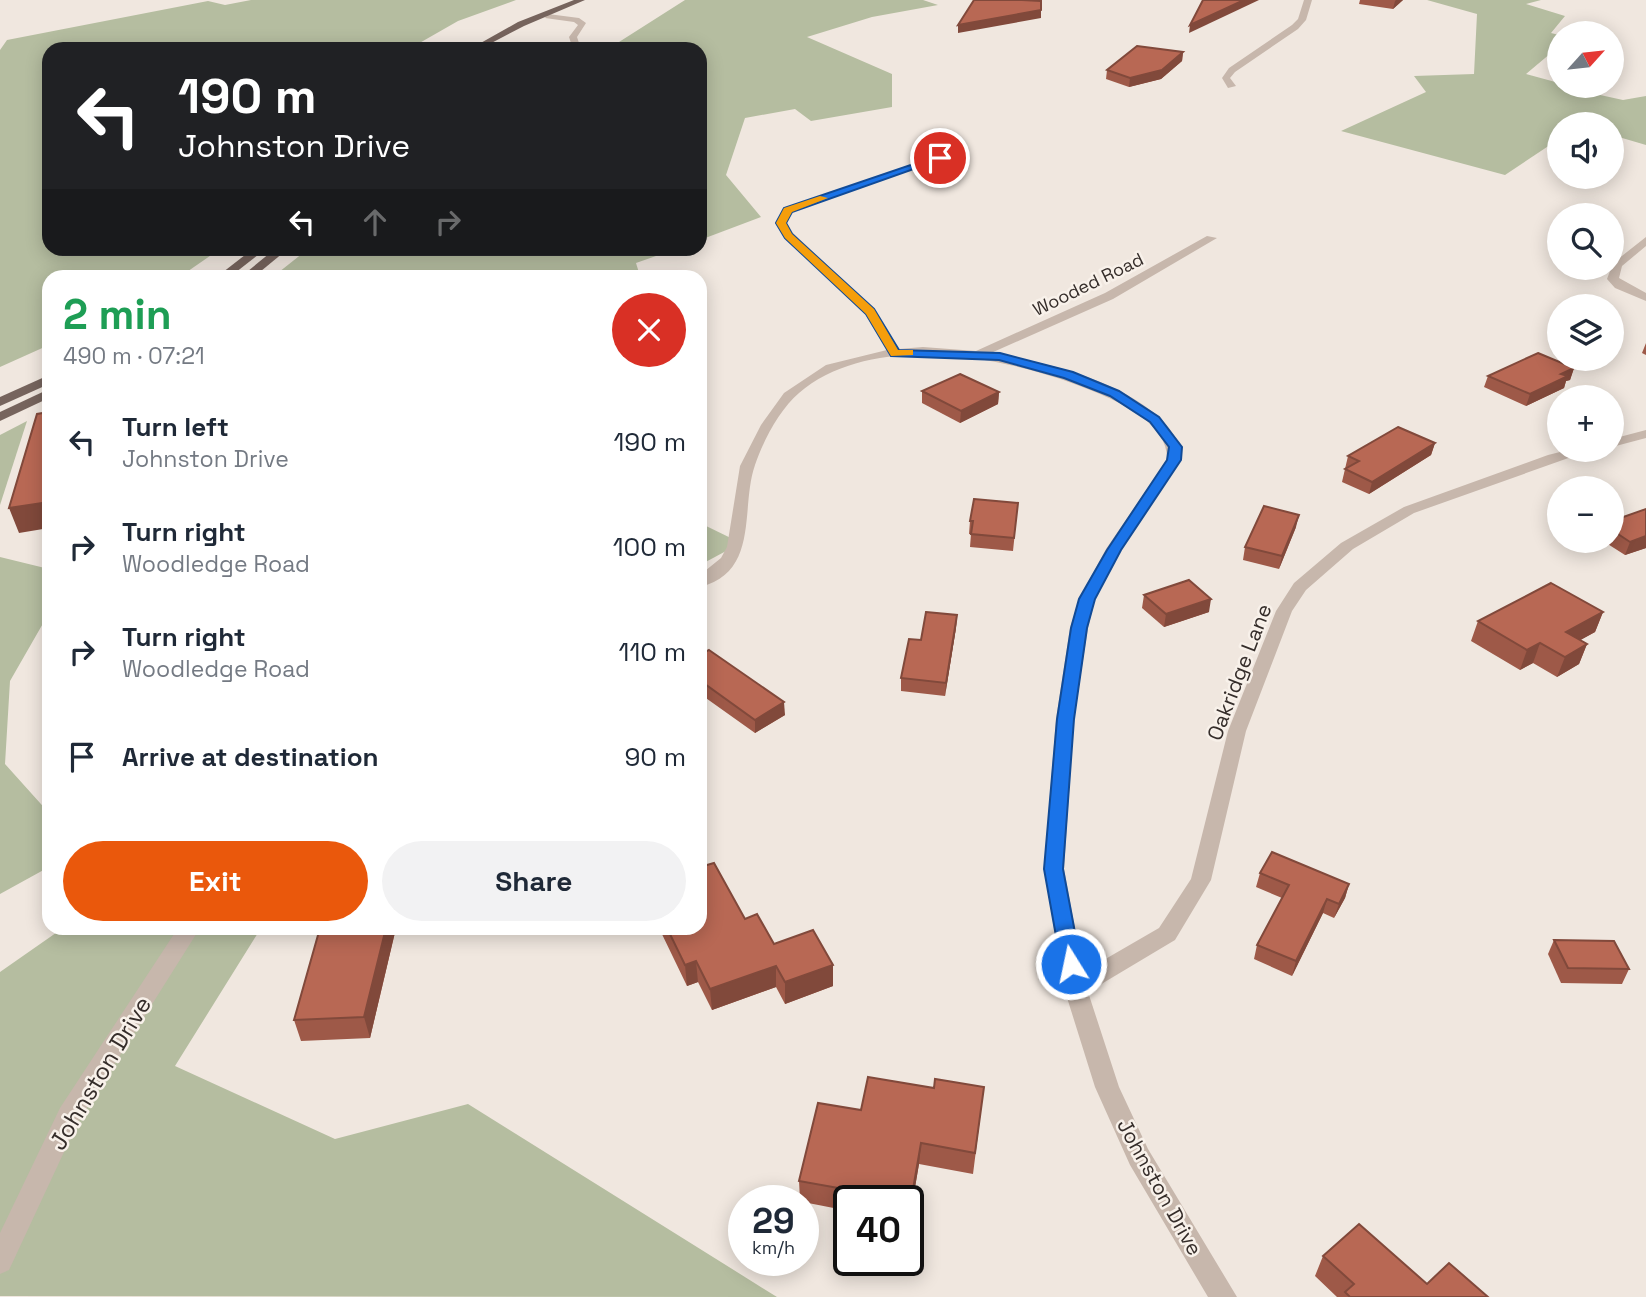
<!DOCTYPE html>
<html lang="en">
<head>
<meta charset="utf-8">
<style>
	:root { --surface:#fff; --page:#f2f2f3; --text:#1f2937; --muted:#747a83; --accent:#ea580c }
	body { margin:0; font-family:"Space Grotesk",sans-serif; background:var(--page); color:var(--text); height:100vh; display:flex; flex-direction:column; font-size:26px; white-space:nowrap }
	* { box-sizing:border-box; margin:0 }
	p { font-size:23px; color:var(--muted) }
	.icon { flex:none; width:38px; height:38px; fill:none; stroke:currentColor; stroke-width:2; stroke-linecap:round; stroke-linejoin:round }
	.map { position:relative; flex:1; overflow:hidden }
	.details { position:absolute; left:42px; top:270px; width:665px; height:665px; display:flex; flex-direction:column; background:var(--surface); border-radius:21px; box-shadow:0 4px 18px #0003 }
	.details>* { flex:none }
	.banner { position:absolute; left:42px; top:42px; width:665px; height:214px; border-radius:21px; box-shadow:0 4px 18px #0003; background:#202124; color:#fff; overflow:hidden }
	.needle { width:46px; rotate:63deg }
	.controls { position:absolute; left:1547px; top:21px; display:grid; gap:14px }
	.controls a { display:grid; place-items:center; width:77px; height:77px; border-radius:50%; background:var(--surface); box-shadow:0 4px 18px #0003; font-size:35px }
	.speed { position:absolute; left:728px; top:1185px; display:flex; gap:14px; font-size:35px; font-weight:700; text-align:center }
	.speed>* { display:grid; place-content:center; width:91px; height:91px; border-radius:50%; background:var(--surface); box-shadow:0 4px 18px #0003; line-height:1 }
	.speed small { font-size:18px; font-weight:400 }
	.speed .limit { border:4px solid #111; border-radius:10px; background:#fff; color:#111 }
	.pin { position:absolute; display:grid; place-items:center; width:60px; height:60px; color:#fff; margin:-30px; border:4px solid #fff; border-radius:50%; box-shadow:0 2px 7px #0007 }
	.me { position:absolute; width:77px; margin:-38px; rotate:350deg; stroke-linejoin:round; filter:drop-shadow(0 0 5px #0008) }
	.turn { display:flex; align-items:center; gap:24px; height:147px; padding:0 21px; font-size:32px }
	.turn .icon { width:91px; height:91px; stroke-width:2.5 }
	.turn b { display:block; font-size:49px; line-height:60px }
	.lanes { display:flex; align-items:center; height:66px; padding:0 21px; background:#0003; justify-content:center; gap:35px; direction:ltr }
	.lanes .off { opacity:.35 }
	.round { display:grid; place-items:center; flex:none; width:74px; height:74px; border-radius:37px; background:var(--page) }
	.overview { display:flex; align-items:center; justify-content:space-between; height:119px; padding:0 21px }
	h1 { font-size:42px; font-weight:700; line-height:52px; color:#1e9e55 }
	.cta { display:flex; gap:14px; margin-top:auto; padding:14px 21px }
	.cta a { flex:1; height:80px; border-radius:42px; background:var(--accent); color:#fff; font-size:28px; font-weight:700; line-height:80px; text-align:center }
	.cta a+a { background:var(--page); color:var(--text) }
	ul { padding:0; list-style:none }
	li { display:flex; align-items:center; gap:21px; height:105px; padding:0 21px }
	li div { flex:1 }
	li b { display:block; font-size:26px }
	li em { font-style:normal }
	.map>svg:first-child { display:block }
	.green { fill:#b5bda0 }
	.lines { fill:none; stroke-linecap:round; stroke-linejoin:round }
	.minor { fill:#c7b7ac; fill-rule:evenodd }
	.major { fill:#76645d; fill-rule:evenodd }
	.wall { fill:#9e5948 }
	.shaded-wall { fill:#81493b }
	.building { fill:#b86854; stroke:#81493b; stroke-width:2 }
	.route { fill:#1a73e8; stroke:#114b97; stroke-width:2 }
	.slow { fill:#f59e0b }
	.labels { text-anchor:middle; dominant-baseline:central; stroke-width:5; stroke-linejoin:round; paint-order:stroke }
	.far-street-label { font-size:18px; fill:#352d2a; stroke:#f8f1ea }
	.street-label { font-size:21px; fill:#352d2a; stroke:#f8f1ea }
	.near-street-label { font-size:24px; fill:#352d2a; stroke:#f8f1ea }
</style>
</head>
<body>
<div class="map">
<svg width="1646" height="1297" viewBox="0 0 1646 1297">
	<rect width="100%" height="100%" fill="#f0e7df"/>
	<g class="green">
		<polygon points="251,0 516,0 458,21 409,49 49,49 49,248 220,249 181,276 49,276 49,345 0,367 0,50 7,40 208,1 225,5"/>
		<polygon points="685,0 923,0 938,5 872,17 807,37 892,74 892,107 811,121 795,109 745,118 726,175 761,217 700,240 700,49 608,49"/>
		<polygon points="1427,0 1541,0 1526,4 1565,16 1551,33 1559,35 1559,54 1551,53 1526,74 1559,83 1559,86 1623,100 1646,96 1646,145 1612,135 1612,124 1559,124 1559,139 1505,175 1341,131 1426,92 1414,76 1474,74 1477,14"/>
		<polygon points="308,249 308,248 676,249 636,263 640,276 274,276"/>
		<polygon points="27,421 0,505 0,435"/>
		<polygon points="700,523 741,543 700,565"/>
		<polygon points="0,557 49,569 49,613 10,681 5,764 49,813 49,867 0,894"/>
		<polygon points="63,928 261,928 175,1066 335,1139 468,1104 777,1297 0,1296 0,972"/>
	</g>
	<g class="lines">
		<g class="minor">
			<polygon points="1304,0 1312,0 1306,20 1298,29 1235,72 1230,78 1236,86 1228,88 1222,78 1229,68 1292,25 1298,19"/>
			<polygon points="548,14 579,18 586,23 577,37 581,49 573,49 569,37 578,25 574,22 545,18"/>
			<path d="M 960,147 L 969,149 L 792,212 L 787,223 L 793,233 L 874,309 L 899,349 L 923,347 L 976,351 L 1105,293 L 1207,236 L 1217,238 L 1113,299 L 991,353 C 1047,363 1114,378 1159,417 C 1168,425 1175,437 1182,447 L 1181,460 L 1122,549 L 1095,599 L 1088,628 L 1074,719 L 1064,869 L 1083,972 L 1159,928 L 1191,879 L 1228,731 L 1276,611 L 1294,583 L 1341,543 L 1404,507 L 1548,455 L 1568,450 L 1591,450 L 1414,513 L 1353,549 L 1306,590 L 1292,611 L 1246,731 L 1211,880 L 1175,940 L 1088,992 L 1119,1087 L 1148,1149 L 1237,1297 L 1208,1297 L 1130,1165 L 1095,1087 L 1064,988 L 1044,869 L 1056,719 L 1070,628 L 1079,599 L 1106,549 L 1167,460 C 1169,427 1126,405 1100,394 C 1017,358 875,328 799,393 C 780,409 763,441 755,465 C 740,508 760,572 700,587 L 700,575 L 721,558 L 727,547 L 740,466 L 761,425 L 784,393 L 826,365 L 887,350 L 865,314 L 784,237 L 775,223 L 783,210 Z"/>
			<polygon points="1646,237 1646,246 1622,266 1619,278 1646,293 1646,301 1615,288 1607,279 1613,263"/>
			<polygon points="1646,430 1646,438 1612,447 1612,439"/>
			<polygon points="178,928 200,928 78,1122 9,1270 0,1274 0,1233 60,1108"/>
		</g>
		<g class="major">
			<polygon points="574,0 585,0 524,26 480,49 470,49 518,22"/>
			<polygon points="254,248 267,248 231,276 218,276"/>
			<polygon points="276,248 289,248 255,276 242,276"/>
			<polygon points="49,375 49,384 0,406 0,397"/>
			<polygon points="49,389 49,398 0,421 0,412"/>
		</g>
	</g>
	<g class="wall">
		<polygon points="1360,0 1403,0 1393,9 1359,4"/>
		<polygon points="1183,52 1182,61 1161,79 1129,87 1106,79 1107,70"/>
		<polygon points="1646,343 1646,355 1642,353"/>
		<polygon points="1574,368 1570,380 1566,381 1564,388 1526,406 1484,387 1488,376"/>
		<polygon points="922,391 999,392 998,404 960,423 922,403"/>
		<polygon points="1435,443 1431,455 1369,494 1342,482 1348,456"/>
		<polygon points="1018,503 1013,551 970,547 971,534 969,534 970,521"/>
		<polygon points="1646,509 1646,548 1625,555 1603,541 1612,541 1612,521"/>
		<polygon points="1296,527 1279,569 1243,560 1245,547"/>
		<polygon points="1144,595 1209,612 1164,627 1142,608"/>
		<polygon points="1603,612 1595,632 1580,640 1587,644 1579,664 1557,677 1533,663 1520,670 1471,641 1478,621"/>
		<polygon points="957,615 956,628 945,696 901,691 901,678 921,640"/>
		<polygon points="700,655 785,715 755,733 703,696 700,697"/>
		<polygon points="1260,873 1349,884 1345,898 1334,918 1323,913 1292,976 1254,959 1257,945 1282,898 1256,887"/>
		<polygon points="745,919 774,944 833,965 833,986 785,1004 776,987 712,1010 698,982 687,986 659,928 700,928"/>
		<polygon points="396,928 370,1038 301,1041 294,1020"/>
		<polygon points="1554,940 1629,969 1622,984 1561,983 1548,954"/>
		<polygon points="984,1087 973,1174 919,1164 909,1222 908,1222 908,1200 849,1200 849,1211 803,1202 803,1200 800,1200 799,1181 861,1110 934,1088"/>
		<polygon points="1323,1256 1427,1284 1488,1297 1337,1297 1315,1276"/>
	</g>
	<g class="shaded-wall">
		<polygon points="1244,0 1259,0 1189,33 1190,25"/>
		<polygon points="1396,0 1403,0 1393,9 1395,1"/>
		<polygon points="1041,10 1041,18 958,33 958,25"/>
		<polygon points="1183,52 1182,61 1161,79 1129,87 1130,78"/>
		<polygon points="1574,368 1570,380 1566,381 1564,388 1526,406 1530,394 1561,374"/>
		<polygon points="999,392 998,404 960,423 961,411"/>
		<polygon points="1435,443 1431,455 1369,494 1372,482"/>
		<polygon points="49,502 49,528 19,533 9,508"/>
		<polygon points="1299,515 1296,527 1279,569 1282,556"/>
		<polygon points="1646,536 1646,548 1625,555 1630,542"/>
		<polygon points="1211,599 1209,612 1164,627 1166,614"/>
		<polygon points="1603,612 1595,632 1559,652 1566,632"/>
		<polygon points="957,615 956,628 945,696 946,683"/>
		<polygon points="1540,643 1533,663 1520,670 1527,650"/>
		<polygon points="1587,644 1579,664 1557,677 1565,657"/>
		<polygon points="702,682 703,696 700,697 700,683"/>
		<polygon points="784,702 785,715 755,733 755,720"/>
		<polygon points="1349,884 1345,898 1334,918 1339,904"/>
		<polygon points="1327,899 1323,913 1292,976 1296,961"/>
		<polygon points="386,928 396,928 370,1038 364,1017"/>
		<polygon points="696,961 698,982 687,986 685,965"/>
		<polygon points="833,965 833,986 785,1004 785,982"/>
		<polygon points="776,966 776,987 712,1010 710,989"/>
		<polygon points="921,1143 919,1164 909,1222 911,1201"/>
	</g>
	<g class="building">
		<polygon points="974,0 1022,0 1041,1 1041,10 958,25"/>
		<polygon points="1203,0 1244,0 1190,25"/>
		<polygon points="1137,46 1183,52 1162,70 1130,78 1107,70"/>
		<polygon points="1538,353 1574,368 1561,374 1568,376 1530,394 1488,376"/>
		<polygon points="960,374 999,392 961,411 922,391"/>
		<polygon points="49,412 49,502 9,508 37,414"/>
		<polygon points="1398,427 1435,443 1372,482 1345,469 1359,461 1348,456"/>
		<polygon points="974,499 1018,503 1014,538 971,534 973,521 970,521"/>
		<polygon points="1264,506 1299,515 1282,556 1245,547"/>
		<polygon points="1646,509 1646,536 1630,542 1612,530 1612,521"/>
		<polygon points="1189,580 1211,599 1166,614 1144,595"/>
		<polygon points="1551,583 1603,612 1566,632 1587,644 1565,657 1540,643 1527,650 1478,621"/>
		<polygon points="926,612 957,615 946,683 901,678 909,639 921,640"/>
		<polygon points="709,650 784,702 755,720 702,682 700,683 700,655"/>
		<polygon points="1272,852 1349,884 1339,904 1327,899 1296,961 1257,945 1289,885 1260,873"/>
		<polygon points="714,863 745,919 757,914 774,944 813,930 833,965 785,982 776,966 710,989 696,961 685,965 667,928 700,928 700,867"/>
		<polygon points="320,928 386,928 364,1017 294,1020"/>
		<polygon points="1554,940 1614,941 1629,969 1568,968"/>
		<polygon points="868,1077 934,1088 935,1079 984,1087 975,1153 921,1143 911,1201 799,1181 818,1103 861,1110"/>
		<polygon points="1359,1224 1427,1284 1449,1263 1488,1297 1350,1297 1345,1292 1354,1284 1323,1256"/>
	</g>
	<polygon class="route" points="937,156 945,158 792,212 786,223 792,234 874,309 899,350 1000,353 1073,372 1119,391 1159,417 1182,447 1181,460 1121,550 1095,599 1087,628 1074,719 1063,869 1081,964 1078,969 1063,969 1061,964 1044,869 1057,719 1071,628 1079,599 1107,550 1167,460 1169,447 1150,422 1110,396 1064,378 999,360 891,356 866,314 785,238 776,223 784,208"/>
	<polygon class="slow" points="820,196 828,198 792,212 786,223 792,234 874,309 898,350 913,350 913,355 891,356 866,314 785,238 776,223 784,208"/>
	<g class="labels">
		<g class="far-street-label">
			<text transform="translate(1088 284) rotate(-26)">Wooded Road</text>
		</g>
		<g class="street-label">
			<text transform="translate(1239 672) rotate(-69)">Oakridge Lane</text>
			<text transform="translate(1160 1187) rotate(61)">Johnston Drive</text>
		</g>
		<g class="near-street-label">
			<text transform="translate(100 1073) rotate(-59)">Johnston Drive</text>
		</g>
	</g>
</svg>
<div class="controls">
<a><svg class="needle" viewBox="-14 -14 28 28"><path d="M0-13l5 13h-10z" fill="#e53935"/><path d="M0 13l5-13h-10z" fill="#747a83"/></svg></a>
<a><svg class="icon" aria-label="sound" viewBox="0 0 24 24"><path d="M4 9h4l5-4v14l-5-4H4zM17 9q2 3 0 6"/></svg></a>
<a><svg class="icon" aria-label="search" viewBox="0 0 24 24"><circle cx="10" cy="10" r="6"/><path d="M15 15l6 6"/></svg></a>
<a><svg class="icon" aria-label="layers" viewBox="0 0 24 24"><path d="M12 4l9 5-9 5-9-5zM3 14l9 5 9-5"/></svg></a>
<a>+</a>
<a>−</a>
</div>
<div class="speed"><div>29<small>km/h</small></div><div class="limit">40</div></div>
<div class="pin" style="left:940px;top:158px;background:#d93025"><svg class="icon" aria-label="arrive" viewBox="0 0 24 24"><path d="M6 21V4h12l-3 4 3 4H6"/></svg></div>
<svg class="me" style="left:1071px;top:964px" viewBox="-20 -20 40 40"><circle r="17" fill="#1a73e8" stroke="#fff" stroke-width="3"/><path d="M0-11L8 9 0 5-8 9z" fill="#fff"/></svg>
<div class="banner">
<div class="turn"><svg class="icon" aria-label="left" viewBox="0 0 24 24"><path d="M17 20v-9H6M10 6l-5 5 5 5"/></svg><div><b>190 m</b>Johnston Drive</div></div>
<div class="lanes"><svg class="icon" aria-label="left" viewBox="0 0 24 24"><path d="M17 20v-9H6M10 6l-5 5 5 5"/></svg><svg class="icon off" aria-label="ahead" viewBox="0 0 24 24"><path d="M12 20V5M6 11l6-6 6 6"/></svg><svg class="icon off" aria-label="right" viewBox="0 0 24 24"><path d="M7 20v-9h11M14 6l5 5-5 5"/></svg></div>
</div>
<section class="details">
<div class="overview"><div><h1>2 min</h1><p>490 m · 07:21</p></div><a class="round" style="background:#d93025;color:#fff"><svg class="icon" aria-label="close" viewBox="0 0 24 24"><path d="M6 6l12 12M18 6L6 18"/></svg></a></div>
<ul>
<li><svg class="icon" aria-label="left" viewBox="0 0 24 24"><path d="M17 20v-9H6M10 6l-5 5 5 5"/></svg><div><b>Turn left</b><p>Johnston Drive</p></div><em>190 m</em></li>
<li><svg class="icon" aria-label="right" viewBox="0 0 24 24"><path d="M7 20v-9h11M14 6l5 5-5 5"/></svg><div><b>Turn right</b><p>Woodledge Road</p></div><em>100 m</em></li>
<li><svg class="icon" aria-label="right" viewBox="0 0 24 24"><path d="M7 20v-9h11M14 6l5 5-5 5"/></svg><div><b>Turn right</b><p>Woodledge Road</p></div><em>110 m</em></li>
<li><svg class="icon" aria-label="arrive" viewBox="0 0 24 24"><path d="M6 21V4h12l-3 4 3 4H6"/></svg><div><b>Arrive at destination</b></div><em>90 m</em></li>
</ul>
<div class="cta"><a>Exit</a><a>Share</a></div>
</section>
</div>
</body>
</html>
